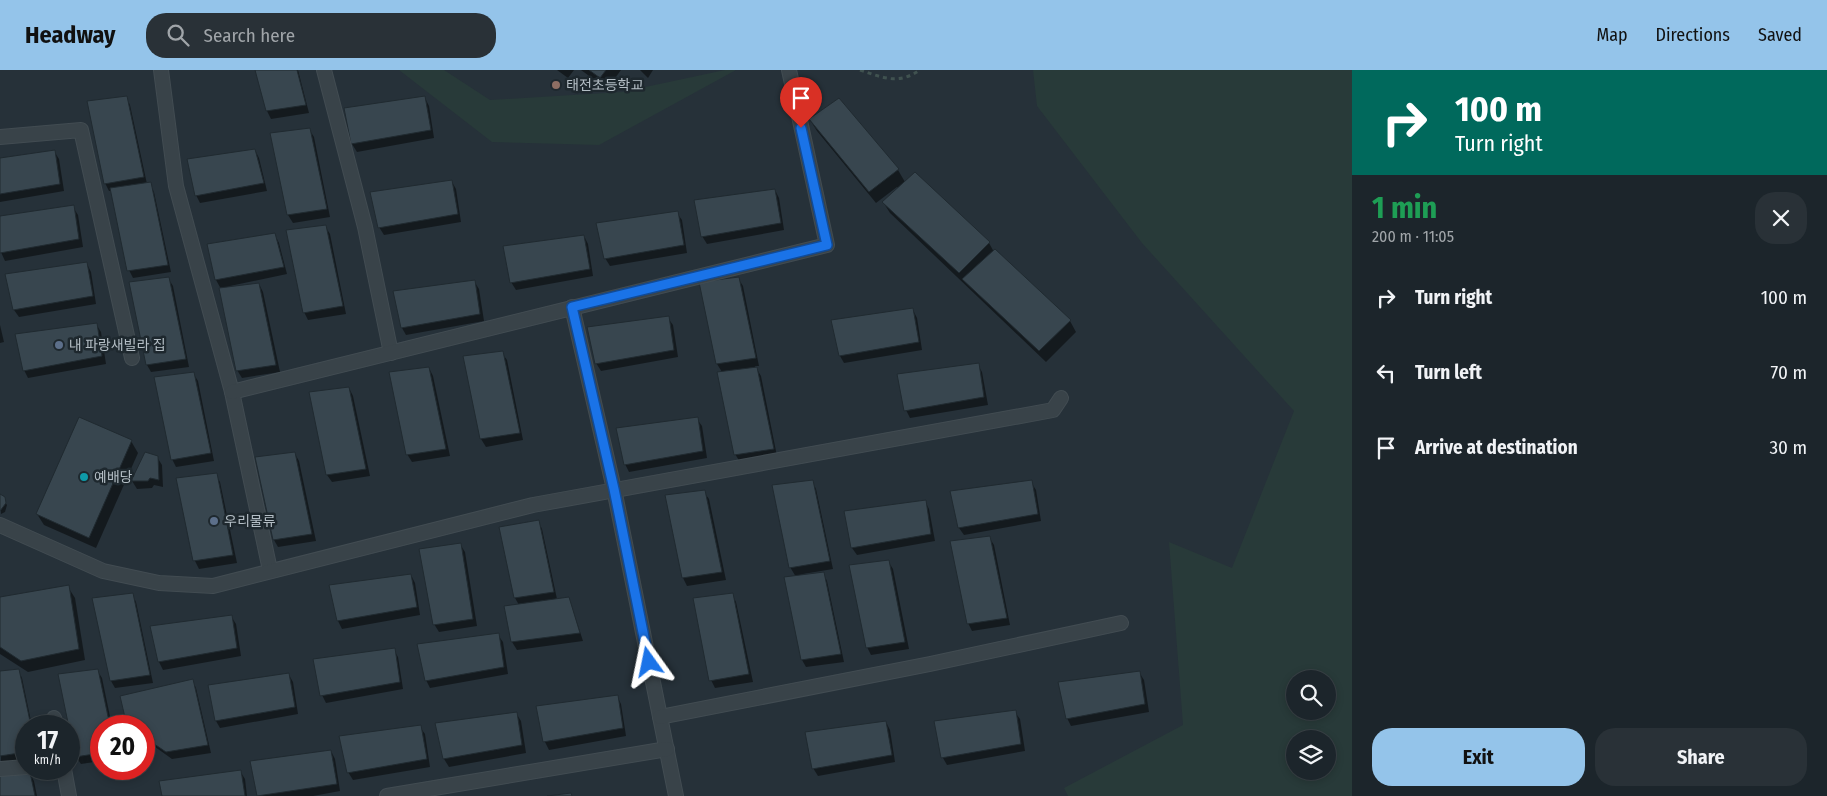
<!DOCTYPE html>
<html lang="en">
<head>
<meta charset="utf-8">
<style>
	:root { --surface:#1c252b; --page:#293137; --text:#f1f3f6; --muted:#a0a5a9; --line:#3a4247; --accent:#94c4ea }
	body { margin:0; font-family:"Fira Sans Condensed","Noto Sans KR",sans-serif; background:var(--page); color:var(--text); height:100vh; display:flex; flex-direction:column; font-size:19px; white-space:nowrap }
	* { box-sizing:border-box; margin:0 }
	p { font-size:16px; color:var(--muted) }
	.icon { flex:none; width:28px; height:28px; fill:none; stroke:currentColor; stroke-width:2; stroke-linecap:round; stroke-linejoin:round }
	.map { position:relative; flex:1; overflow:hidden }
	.drawer { display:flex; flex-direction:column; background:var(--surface); width:475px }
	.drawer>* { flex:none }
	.top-card { background:#00695c; color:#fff; overflow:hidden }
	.fabs { position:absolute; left:1286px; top:600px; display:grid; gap:10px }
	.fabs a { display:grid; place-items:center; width:50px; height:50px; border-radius:50%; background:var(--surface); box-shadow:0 2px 8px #0003,0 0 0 1px var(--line); font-size:25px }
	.speed { position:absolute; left:15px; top:645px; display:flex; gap:10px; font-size:25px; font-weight:700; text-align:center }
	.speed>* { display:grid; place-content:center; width:65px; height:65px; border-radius:50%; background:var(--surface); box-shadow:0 2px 8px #0003,0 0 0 1px var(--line); line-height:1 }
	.speed small { font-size:12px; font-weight:400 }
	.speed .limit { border:8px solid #d22; background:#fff; color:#111 }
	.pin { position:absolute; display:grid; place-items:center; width:42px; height:42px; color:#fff; margin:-51px -21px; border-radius:50% 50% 50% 0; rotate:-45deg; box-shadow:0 0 5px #0007 }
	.pin .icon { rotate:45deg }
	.me { position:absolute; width:55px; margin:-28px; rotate:348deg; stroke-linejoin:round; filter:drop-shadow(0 0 4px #0008) }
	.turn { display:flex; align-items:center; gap:18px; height:105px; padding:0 20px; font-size:22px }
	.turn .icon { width:65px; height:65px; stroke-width:2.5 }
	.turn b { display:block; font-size:35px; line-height:42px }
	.round { display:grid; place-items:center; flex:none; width:52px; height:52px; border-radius:20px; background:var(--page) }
	.head { display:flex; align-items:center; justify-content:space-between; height:85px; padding:0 20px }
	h1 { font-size:30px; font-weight:700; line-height:38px; color:#1e9e55 }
	.primary-button { display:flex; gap:10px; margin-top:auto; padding:10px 20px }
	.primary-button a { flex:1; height:58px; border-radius:20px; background:var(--accent); color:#111; font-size:20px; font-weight:700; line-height:58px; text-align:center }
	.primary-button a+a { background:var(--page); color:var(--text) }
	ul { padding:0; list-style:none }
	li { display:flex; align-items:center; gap:15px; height:75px; padding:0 20px }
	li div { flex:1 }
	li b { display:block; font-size:19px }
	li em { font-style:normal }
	header { display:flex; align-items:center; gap:30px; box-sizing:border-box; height:70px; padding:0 25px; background:var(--accent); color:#111 }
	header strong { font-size:24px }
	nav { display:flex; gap:28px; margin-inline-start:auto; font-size:18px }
	.search { width:350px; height:45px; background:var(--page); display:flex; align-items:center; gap:12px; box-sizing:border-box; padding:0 18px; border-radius:20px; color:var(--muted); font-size:19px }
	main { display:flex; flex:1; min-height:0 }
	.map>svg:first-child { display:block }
	.green { fill:#283a39; fill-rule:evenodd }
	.shadow { fill:#0007 }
	.building { fill:#38464f; stroke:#202a30 }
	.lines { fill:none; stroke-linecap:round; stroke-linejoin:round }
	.service-casing { stroke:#424c52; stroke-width:16 }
	.path { stroke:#405250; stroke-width:3; stroke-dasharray:4 4; stroke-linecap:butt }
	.service { stroke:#394349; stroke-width:14 }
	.route-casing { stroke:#114b97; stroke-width:12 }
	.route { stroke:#1a73e8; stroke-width:9 }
	.education-dot { fill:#8d6e63; stroke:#1e282e; stroke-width:2 }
	.service-dot { fill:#5c6f8a; stroke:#1e282e; stroke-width:2 }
	.culture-dot { fill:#0f9aa8; stroke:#1e282e; stroke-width:2 }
	.labels { text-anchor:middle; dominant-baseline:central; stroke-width:5; stroke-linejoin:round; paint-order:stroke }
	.poi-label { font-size:14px; fill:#b4bec5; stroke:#1e282e; text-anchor:start }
</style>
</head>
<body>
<header>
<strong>Headway</strong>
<div class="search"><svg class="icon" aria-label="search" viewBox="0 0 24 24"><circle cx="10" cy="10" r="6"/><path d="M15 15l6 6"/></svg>Search here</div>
<nav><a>Map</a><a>Directions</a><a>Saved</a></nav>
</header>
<main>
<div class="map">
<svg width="1352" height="726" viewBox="0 0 1352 726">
	<rect width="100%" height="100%" fill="#263139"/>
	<g class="green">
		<polygon points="399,0 444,0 490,30 622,22 725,0 736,0 599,75 492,72"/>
		<path d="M 1033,0 L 1352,0 L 1352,726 L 1068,726 L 1064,718 L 1183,655 L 1169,472 L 1232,498 L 1294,341 L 1142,173 L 1037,36 ZM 1295,609 L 1328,609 L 1328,641 L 1295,641 ZM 1295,669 L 1328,669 L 1328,701 L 1295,701 Z"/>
	</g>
	<g class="shadow">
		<polygon points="256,0 298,0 309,43 271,49 267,41"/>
		<polygon points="557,0 574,0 568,8"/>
		<polygon points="581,0 621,0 607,19"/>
		<polygon points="640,0 653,0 648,8"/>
		<polygon points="126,27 130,35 147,114 150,114 154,122 171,202 133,208 129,200 112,121 109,121 105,113"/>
		<polygon points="425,28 429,36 434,68 357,82 352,74 345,39"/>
		<polygon points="810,50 898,100 905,112 915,104 989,173 994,182 1070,251 1076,262 1046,292 890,143 883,132 898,118 897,117 876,133 817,61"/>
		<polygon points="309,59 314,67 330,147 293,153 288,145 271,64"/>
		<polygon points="255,80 259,88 267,121 200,133 196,125"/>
		<polygon points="54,81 59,89 64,121 0,132 0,89"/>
		<polygon points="452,112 456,119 461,152 384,165 379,157"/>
		<polygon points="775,120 779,128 784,160 707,174 702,166"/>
		<polygon points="73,137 78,145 83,177 5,191 0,180 0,147"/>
		<polygon points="677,143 682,150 687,183 610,196 605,188"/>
		<polygon points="325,156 330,164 346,244 308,250 304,242"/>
		<polygon points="275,165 279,173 287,204 230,216 230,218 259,214 263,222 280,302 242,308 237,300 221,219 216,210"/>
		<polygon points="584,166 588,174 593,206 516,220 511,212"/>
		<polygon points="87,194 91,202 96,234 19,247 14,240"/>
		<polygon points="168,208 173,216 189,297 151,302 147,295"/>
		<polygon points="738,208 743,216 759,296 755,296 761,306 777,386 740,392 735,384 722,302 717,294"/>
		<polygon points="474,211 479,219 484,251 406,265 402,258"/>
		<polygon points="913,240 917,248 922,280 844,293 840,286"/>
		<polygon points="668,248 673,255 678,287 601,301 596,293"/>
		<polygon points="96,254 101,262 106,294 28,308 24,300"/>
		<polygon points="0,255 4,272 0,273"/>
		<polygon points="502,283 507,290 523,370 486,377 481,369 465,287"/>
		<polygon points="978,295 982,302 988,335 910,348 906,340"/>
		<polygon points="429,298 433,306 450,386 412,392 407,384"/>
		<polygon points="193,303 198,311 214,391 176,397 172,389"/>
		<polygon points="349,318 353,326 370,406 332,412 327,405"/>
		<polygon points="80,348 131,371 138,383 96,478 44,455 37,444"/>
		<polygon points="697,349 702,356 707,388 629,402 625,394"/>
		<polygon points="146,383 157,387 162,395 163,417 154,415 152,418 137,419 132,411"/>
		<polygon points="295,384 299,391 316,471 278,477 274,470"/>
		<polygon points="216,405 220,412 237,493 199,499 195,491 178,409"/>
		<polygon points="812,411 816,419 833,499 803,504 804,506 823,503 827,511 844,592 806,597 802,590 796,507 790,497"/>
		<polygon points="1031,412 1036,420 1041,451 964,465 959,458"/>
		<polygon points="704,422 709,429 726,510 687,516 683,508 666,426"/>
		<polygon points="0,426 7,435 5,442 1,444"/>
		<polygon points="925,431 929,439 935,471 857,485 852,478"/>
		<polygon points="538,451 542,459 557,529 569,528 583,571 517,580 512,572 519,535 515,528 500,458"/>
		<polygon points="989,467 994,475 1010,555 972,561 968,553"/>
		<polygon points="460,474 465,482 477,556 439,562 434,554"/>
		<polygon points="888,491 893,499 909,579 871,585 867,577"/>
		<polygon points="411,505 415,513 420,545 342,559 338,551 331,516"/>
		<polygon points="68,517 75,528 85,590 28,602 0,584 0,528"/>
		<polygon points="132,524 136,532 153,613 115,618 111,611"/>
		<polygon points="732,524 736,532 753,612 715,618 711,610"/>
		<polygon points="231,546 236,554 241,586 163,600 159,592 152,557"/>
		<polygon points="498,565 503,572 508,604 430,618 426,610"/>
		<polygon points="394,580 398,587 403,619 326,633 322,625"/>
		<polygon points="18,600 22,608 32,656 26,656 26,690 1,694 0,603"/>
		<polygon points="97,600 102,608 112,656 101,656 101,691 81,694 76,687"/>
		<polygon points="1139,602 1144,610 1149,642 1071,656 1067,648"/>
		<polygon points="289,605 293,612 298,644 220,658 216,651"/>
		<polygon points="192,610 196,618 211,683 172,689 151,674 144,675 144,656 128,656 122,627"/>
		<polygon points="617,626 621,634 626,666 549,680 545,672 537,637"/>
		<polygon points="1015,642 1020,649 1025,681 947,695 943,688"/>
		<polygon points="516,643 521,651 526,683 449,697 444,689 437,654"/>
		<polygon points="886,652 890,660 895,692 818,706 813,698"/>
		<polygon points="420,657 425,664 430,697 353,710 348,702"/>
		<polygon points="331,681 335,689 340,721 313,726 258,726 251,692"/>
		<polygon points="240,701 245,709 247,726 163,726"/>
		<polygon points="30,704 34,711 37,726 0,726 0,708"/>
	</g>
	<g class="building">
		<polygon points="255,0 297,0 306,35 266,41"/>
		<polygon points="589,0 606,0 600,8"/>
		<polygon points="127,26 144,107 104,114 87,31"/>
		<polygon points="425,26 431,60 351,74 344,38"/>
		<polygon points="839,28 899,99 869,122 809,49"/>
		<polygon points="310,58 327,139 287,145 270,63"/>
		<polygon points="255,79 264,113 195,126 187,89"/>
		<polygon points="55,80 60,114 0,124 0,88"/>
		<polygon points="915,102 990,172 959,203 882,132"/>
		<polygon points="452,110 458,144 378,158 370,122"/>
		<polygon points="151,112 168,195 127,201 110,118"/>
		<polygon points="775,119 781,153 701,167 694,130"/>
		<polygon points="74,135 79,169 0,183 0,146"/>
		<polygon points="678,141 684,175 604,189 596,153"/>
		<polygon points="326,155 343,236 303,243 286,160"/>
		<polygon points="275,163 284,197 215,210 207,174"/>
		<polygon points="584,165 590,199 510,213 503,176"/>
		<polygon points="995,179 1071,250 1039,281 962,209"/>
		<polygon points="87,192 93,226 13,240 5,204"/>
		<polygon points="169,207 186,289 146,295 129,212"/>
		<polygon points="739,207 756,288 716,294 699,212"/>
		<polygon points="475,210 480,244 401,258 393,221"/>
		<polygon points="259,213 276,295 236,301 219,218"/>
		<polygon points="913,238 919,272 839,286 831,250"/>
		<polygon points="669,246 674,280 595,294 587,257"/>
		<polygon points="97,253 102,286 23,301 15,264"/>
		<polygon points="503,281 520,363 480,369 463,286"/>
		<polygon points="979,293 984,327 904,341 897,304"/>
		<polygon points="429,297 446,379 406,385 389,302"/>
		<polygon points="757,297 774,379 734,385 717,302"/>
		<polygon points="194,302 211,383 171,390 154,307"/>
		<polygon points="349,317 366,399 326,405 309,322"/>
		<polygon points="79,347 132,370 89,468 36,444"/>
		<polygon points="698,347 703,381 624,395 616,358"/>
		<polygon points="145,382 158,386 159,410 150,408 148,411 131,411"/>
		<polygon points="295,382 312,464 273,470 255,387"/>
		<polygon points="217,403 233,485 193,491 176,408"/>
		<polygon points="813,410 830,491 789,498 772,415"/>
		<polygon points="1032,410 1038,444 958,458 950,421"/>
		<polygon points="705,420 722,502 682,508 665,425"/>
		<polygon points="0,424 5,427 6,433 0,441"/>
		<polygon points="926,430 931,464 851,478 844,441"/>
		<polygon points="539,450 554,522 514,528 499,457"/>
		<polygon points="990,466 1007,548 967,554 950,471"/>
		<polygon points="461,473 473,549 433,555 419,479"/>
		<polygon points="889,490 905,572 866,578 849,495"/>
		<polygon points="824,502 841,584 801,590 784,507"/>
		<polygon points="411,504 417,537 337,551 329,515"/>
		<polygon points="69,515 79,579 21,591 0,577 0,527"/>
		<polygon points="133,523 150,605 110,611 92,528"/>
		<polygon points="733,523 749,604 709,611 693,528"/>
		<polygon points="569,527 580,563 511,572 504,536"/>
		<polygon points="232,545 237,578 158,592 150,556"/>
		<polygon points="499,563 504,597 425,611 417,574"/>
		<polygon points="395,578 400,612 320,626 313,589"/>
		<polygon points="19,599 31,656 26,656 26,682 0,686 0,601"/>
		<polygon points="98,599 110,656 101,656 101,683 75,687 58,604"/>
		<polygon points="1140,601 1145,634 1066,649 1058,612"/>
		<polygon points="289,603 295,637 215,651 208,615"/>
		<polygon points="193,609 208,675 166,682 144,667 144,656 127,656 120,626"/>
		<polygon points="618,625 623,658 543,672 536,636"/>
		<polygon points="1016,640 1021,674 941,688 934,651"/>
		<polygon points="517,642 522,675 443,689 435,653"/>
		<polygon points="886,651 892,685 812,699 805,662"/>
		<polygon points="421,655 427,689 347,703 339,666"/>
		<polygon points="331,680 337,714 257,726 250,691"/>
		<polygon points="241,700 245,726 162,726 159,711"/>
		<polygon points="30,702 35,726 0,726 0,706"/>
		<polygon points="571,723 572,726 547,726"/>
	</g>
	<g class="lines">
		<defs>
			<g id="service">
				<polyline points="161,0 176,116 232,322 270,500"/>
				<polyline points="324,0 365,157 391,283"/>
				<polyline points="0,67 81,60 132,288"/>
				<polyline points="572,237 614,419 676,726"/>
				<polyline points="232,322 827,175 789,0"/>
				<polyline points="0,455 103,501 159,513 213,516 533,435 1053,340 1061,328"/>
				<polyline points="660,647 930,594 1121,553"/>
				<polyline points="54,648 56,656"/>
				<polyline points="0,699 26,697"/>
				<polyline points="64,699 69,726"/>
				<polyline points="387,726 667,679"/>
			</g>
		</defs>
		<use href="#service" class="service-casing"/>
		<path class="path" d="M 860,0 C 884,8 898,15 920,0"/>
		<use href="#service" class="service"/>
	</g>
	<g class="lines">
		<defs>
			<polyline id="route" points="649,592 614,419 572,237 827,175 801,58"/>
		</defs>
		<use href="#route" class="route-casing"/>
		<use href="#route" class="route"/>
	</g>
	<circle class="education-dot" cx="556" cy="15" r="5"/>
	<g class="service-dot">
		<circle cx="59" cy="275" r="5"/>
		<circle cx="214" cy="451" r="5"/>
	</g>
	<circle class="culture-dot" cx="84" cy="407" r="5"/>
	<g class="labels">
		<g class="poi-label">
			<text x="566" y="15">태전초등학교</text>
			<text x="69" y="275">내 파랑새빌라 집</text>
			<text x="94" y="407">예배당</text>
			<text x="224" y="451">우리물류</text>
		</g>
	</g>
</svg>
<div class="fabs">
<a><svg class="icon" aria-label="search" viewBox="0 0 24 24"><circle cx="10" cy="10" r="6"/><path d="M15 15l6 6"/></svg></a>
<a><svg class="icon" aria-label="layers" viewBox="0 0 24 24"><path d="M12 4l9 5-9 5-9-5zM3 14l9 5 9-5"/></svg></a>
</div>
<div class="speed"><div>17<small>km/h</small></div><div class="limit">20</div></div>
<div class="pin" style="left:801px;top:58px;background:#d93025"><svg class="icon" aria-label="arrive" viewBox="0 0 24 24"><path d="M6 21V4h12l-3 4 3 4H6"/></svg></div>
<svg class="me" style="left:649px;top:592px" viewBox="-20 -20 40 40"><path d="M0-17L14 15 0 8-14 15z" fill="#1a73e8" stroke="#fff" stroke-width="4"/></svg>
</div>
<section class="drawer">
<div class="top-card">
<div class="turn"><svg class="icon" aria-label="right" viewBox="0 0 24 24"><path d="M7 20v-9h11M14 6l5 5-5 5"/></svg><div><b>100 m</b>Turn right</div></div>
</div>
<div class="head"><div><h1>1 min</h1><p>200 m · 11:05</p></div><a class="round"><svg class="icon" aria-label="close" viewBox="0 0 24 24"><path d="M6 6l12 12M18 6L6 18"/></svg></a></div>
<ul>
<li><svg class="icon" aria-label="right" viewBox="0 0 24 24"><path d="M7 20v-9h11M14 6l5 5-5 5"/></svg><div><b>Turn right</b></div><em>100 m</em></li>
<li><svg class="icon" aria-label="left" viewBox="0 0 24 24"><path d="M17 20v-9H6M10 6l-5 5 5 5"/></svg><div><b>Turn left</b></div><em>70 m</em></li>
<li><svg class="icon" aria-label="arrive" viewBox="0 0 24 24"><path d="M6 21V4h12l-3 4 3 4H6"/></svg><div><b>Arrive at destination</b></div><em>30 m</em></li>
</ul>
<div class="primary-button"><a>Exit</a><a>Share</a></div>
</section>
</main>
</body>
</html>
